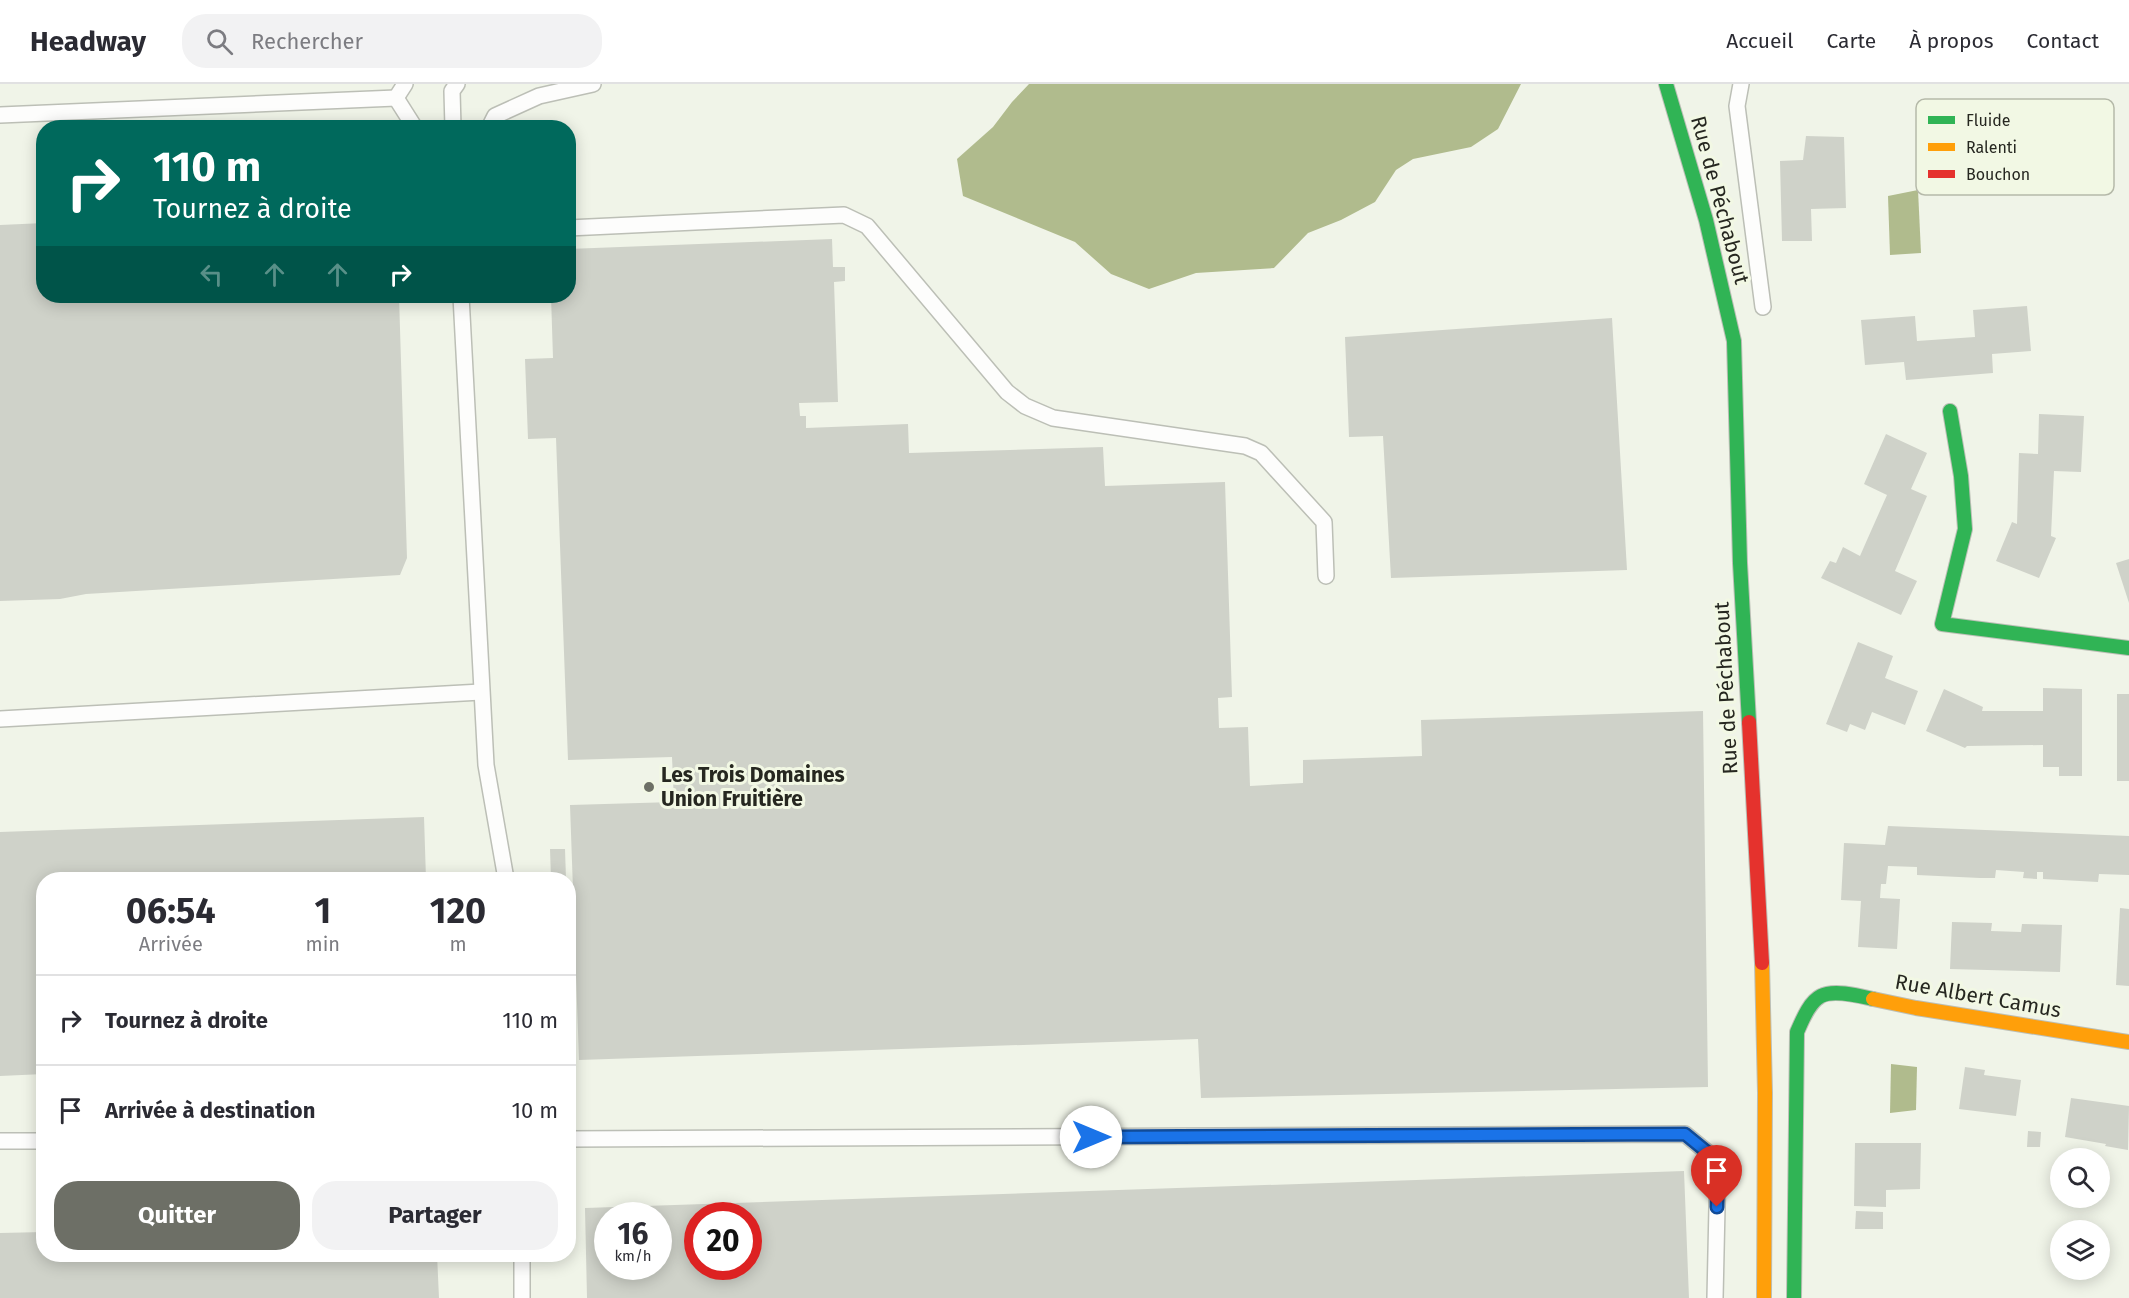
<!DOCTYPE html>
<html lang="fr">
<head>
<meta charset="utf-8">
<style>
	:root { --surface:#fff; --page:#f2f2f3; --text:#2b2b33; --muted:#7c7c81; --line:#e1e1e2; --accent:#6d6f66 }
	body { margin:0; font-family:"Fira Sans",sans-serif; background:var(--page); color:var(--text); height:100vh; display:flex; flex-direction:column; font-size:22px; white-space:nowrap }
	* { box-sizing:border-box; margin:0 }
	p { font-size:20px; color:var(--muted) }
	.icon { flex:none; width:33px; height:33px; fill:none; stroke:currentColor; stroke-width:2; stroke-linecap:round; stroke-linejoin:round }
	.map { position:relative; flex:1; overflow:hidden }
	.sheet { position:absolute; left:36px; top:788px; width:540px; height:390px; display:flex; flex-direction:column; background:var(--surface); border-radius:24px; box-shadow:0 3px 15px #0003 }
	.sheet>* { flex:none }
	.hud { position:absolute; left:36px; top:36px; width:540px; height:183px; border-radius:24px; box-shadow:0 3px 15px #0003; background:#00695c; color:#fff; overflow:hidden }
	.fabs { position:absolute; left:2050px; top:1064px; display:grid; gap:12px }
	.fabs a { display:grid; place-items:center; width:60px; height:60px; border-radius:50%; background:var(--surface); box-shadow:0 3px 15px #0003; font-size:30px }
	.speed { position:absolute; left:594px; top:1118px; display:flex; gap:12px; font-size:30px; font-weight:700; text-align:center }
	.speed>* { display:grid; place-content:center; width:78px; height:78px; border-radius:50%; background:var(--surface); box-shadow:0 3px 15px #0003; line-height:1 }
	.speed small { font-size:15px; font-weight:400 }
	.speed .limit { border:9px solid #d22; background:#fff; color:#111 }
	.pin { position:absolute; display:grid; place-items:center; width:51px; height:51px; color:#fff; margin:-62px -26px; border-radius:50% 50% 50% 0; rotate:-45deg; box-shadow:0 0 6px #0007 }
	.pin .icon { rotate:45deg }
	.me { position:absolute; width:66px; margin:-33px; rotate:90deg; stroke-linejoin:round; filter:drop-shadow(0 0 4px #0008) }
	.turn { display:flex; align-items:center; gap:21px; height:126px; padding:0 18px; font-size:27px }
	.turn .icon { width:78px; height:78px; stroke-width:2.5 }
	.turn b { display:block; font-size:42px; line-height:51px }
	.lanes { display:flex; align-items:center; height:57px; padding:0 18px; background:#0003; justify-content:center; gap:30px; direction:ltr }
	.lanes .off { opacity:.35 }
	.eta { display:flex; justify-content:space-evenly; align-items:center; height:102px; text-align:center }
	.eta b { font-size:36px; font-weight:700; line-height:42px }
	.primary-button { display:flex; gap:12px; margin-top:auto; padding:12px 18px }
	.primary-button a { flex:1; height:69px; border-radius:24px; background:var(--accent); color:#fff; font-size:24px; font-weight:700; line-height:69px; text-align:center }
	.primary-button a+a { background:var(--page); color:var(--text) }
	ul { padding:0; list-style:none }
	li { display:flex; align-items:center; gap:18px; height:90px; padding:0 18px; border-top:2px solid var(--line) }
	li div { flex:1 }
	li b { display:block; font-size:22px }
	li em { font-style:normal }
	header { display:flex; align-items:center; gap:36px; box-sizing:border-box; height:84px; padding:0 30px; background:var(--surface); border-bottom:2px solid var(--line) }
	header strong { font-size:28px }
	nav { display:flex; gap:33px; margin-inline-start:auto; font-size:21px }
	.search { width:420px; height:54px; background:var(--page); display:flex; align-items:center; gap:15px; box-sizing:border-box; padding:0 21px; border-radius:24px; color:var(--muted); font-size:22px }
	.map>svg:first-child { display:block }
	.water { fill:#b0bb8d }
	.building { fill:#cfd2c9; fill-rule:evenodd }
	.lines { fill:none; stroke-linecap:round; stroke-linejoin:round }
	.lane-casing { stroke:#bcbfb6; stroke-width:18 }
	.fast-casing { stroke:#bcbfb6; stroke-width:16 }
	.slow-casing { stroke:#bcbfb6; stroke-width:16 }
	.jam-casing { stroke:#bcbfb6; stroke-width:16 }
	.lane { stroke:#fdfdfc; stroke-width:15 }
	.fast { stroke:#30b455; stroke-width:14 }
	.slow { stroke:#ff9f0a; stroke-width:14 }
	.jam { stroke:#e5322d; stroke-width:14 }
	.route-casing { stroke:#114b97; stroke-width:15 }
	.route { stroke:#1a73e8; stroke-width:10 }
	.poi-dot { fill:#6d6f66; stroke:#f2f8e4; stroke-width:2 }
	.labels { text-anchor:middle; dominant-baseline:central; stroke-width:6; stroke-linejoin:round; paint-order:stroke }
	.street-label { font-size:21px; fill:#262720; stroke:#f2f8e4 }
	.poi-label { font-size:21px; font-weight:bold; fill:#262720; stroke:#f2f8e4; text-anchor:start }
	.key { fill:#f2f8e4; stroke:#b5b9a9; stroke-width:1.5 }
	.key-label { font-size:16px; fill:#262720 }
</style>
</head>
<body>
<header>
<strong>Headway</strong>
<div class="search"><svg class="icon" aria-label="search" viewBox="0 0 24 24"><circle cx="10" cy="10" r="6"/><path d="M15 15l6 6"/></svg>Rechercher</div>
<nav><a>Accueil</a><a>Carte</a><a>À propos</a><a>Contact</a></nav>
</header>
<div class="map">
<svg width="2129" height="1214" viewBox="0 0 2129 1214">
	<rect width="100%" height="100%" fill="#f0f4e8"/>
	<g class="water">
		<polygon points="1029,0 1521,0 1498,45 1471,63 1413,75 1396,86 1375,118 1341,136 1308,149 1274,184 1196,189 1149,205 1111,190 1075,158 963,112 957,75 993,43 1012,18"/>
		<polygon points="1918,106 1921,169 1890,171 1888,112"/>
		<polygon points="1891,980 1917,983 1916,1026 1890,1029"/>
	</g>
	<g class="building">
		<polygon points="1806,52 1844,53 1846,124 1811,125 1812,157 1782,157 1780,77 1803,76"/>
		<polygon points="44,139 44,212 399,212 407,474 400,491 86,510 60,515 0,517 0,141"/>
		<polygon points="832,155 833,183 845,183 845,197 834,198 838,318 799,319 800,332 806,332 806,344 908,340 909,369 1103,363 1105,402 1225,398 1232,613 1218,614 1219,644 1248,643 1250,702 1303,699 1303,676 1422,672 1421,636 1703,627 1708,1003 1201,1014 1198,955 579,976 570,721 674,718 672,673 568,676 556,354 528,355 525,275 553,274 551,212 568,212 568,165"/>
		<polygon points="2027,222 2031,267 1992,270 1993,289 1906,296 1904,278 1865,281 1861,236 1915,232 1917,257 1975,253 1973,226"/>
		<polygon points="1612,234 1627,486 1391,494 1383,352 1349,353 1345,253"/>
		<polygon points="2039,330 2084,332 2081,388 2054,387 2051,452 2056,454 2039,494 1996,477 2012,438 2017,440 2019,369 2038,370"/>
		<polygon points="1886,350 1927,369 1911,405 1927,412 1895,487 1917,497 1901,531 1821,494 1830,477 1836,479 1843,463 1860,472 1867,456 1887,411 1864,400"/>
		<polygon points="2129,475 2129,519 2116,479"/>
		<polygon points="1858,558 1893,572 1885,594 1918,607 1905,641 1872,628 1865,646 1850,640 1847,648 1826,640"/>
		<polygon points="2043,604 2082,605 2082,692 2059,692 2059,683 2043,683 2043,661 1967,662 1965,664 1926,647 1944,605 1983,623 1982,627 2043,627"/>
		<rect x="2117" y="610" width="12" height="87"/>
		<polygon points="424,733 426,795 44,795 44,990 0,992 0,748"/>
		<polygon points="1888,742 2129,752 2129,791 2099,790 2098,798 2043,795 2043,788 2037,788 2037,795 2023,794 2024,788 1996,786 1995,794 1980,794 1917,791 1917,783 1888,782 1886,800 1881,800 1880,814 1900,815 1897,865 1858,863 1861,817 1841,816 1844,759 1885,761"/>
		<polygon points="550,765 565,765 566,795 551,795"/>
		<polygon points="2120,824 2129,825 2129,902 2116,901"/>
		<polygon points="1952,838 1992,839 1991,847 2021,848 2022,840 2062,841 2060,888 1950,885"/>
		<polygon points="1965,983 1985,986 1984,991 2021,996 2016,1032 1959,1025"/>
		<polygon points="2071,1014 2129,1022 2128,1066 2105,1062 2106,1060 2065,1053"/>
		<polygon points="2028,1047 2041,1048 2040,1063 2027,1063"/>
		<polygon points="1855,1059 1921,1059 1920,1105 1886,1106 1886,1123 1854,1122"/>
		<path d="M 1684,1087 L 1689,1214 L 587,1214 L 585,1124 ZM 608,1131 L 658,1131 L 658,1182 L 608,1182 ZM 698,1131 L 748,1131 L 748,1182 L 698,1182 Z"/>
		<polygon points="1856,1127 1883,1128 1883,1145 1855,1145"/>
		<polygon points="44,1148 44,1170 437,1170 439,1214 0,1214 0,1149"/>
	</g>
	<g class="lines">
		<defs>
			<g id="lane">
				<polyline points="1741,0 1737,22 1763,223"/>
				<polyline points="396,14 405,0"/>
				<polyline points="0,31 396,14 415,44"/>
				<polyline points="453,44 452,7 457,0"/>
				<polyline points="489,44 495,32 539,12 593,0"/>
				<polyline points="568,144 844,131 867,142 1007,308 1025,322 1053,334 1245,362 1261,369 1324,438 1326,492"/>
				<polyline points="461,212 486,681 506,795"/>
				<polyline points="0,635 481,608"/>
				<polyline points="568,1055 1685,1050 1718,1077 1715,1214"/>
				<polyline points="0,1057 44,1057"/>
				<polyline points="522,1170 522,1214"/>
			</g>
			<g id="fast">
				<polyline points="1666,0 1706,136 1734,257 1740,479 1749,638"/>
				<polyline points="1950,327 1961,392 1965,445 1942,540 2129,564"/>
				<path d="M 1794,1214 L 1797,948 C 1802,937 1809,918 1821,912 C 1834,905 1860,912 1873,915"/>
			</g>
			<g id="slow">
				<polyline points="1762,879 1765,1009 1764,1214"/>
				<polyline points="1873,915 1916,924 2129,958"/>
			</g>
			<polyline id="jam" points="1749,638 1762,879"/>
		</defs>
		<use href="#lane" class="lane-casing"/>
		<use href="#fast" class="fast-casing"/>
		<use href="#slow" class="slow-casing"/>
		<use href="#jam" class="jam-casing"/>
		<use href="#lane" class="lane"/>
		<use href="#fast" class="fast"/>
		<use href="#slow" class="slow"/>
		<use href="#jam" class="jam"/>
	</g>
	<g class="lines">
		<defs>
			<polyline id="route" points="1091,1053 1685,1050 1718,1077 1717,1123"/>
		</defs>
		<use href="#route" class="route-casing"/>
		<use href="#route" class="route"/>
	</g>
	<circle class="poi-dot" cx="649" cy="703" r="6"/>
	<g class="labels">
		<g class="street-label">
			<text transform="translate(1720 116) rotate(75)">Rue de Péchabout</text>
			<text transform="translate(1726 604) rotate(-93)">Rue de Péchabout</text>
			<text transform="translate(1978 912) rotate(10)">Rue Albert Camus</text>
		</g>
		<g class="poi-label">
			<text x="661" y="691">Les Trois Domaines<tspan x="661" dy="24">Union Fruitière</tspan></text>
		</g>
	</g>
	<rect x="1916" y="15" width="198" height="96" rx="9" class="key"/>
	<rect x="1928" y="32" width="27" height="8" fill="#30b455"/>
	<rect x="1928" y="59" width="27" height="8" fill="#ff9f0a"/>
	<rect x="1928" y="86" width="27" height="8" fill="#e5322d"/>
	<g class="key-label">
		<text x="1966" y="42">Fluide</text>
		<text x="1966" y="69">Ralenti</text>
		<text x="1966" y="96">Bouchon</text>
	</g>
</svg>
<div class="fabs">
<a><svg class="icon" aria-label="search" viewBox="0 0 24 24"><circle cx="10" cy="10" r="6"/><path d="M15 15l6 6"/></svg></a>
<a><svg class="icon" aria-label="layers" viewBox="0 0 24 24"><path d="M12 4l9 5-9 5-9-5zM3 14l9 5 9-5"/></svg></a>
</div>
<div class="speed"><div>16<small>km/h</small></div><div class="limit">20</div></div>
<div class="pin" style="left:1717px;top:1123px;background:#d93025"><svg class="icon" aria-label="arrive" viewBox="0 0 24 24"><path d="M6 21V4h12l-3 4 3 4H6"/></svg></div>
<svg class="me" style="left:1091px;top:1053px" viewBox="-20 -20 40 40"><circle r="19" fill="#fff"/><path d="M0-13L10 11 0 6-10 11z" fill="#1a73e8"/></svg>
<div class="hud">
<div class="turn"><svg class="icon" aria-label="right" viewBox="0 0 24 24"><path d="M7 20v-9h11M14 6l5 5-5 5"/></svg><div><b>110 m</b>Tournez à droite</div></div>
<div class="lanes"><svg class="icon off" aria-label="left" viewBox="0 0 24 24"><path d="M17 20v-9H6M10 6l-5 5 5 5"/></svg><svg class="icon off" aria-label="ahead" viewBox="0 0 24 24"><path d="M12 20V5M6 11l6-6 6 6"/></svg><svg class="icon off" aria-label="ahead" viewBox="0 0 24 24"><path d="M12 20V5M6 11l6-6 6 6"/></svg><svg class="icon" aria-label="right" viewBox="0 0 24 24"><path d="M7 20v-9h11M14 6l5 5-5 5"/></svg></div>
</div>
<section class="sheet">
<div class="eta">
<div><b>06:54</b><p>Arrivée</p></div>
<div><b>1</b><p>min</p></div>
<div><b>120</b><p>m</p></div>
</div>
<ul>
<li><svg class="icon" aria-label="right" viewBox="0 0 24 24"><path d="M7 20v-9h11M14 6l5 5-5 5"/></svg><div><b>Tournez à droite</b></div><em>110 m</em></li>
<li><svg class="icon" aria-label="arrive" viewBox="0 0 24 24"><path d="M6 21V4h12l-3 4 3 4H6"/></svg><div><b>Arrivée à destination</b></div><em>10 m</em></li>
</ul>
<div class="primary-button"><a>Quitter</a><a>Partager</a></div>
</section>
</div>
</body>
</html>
